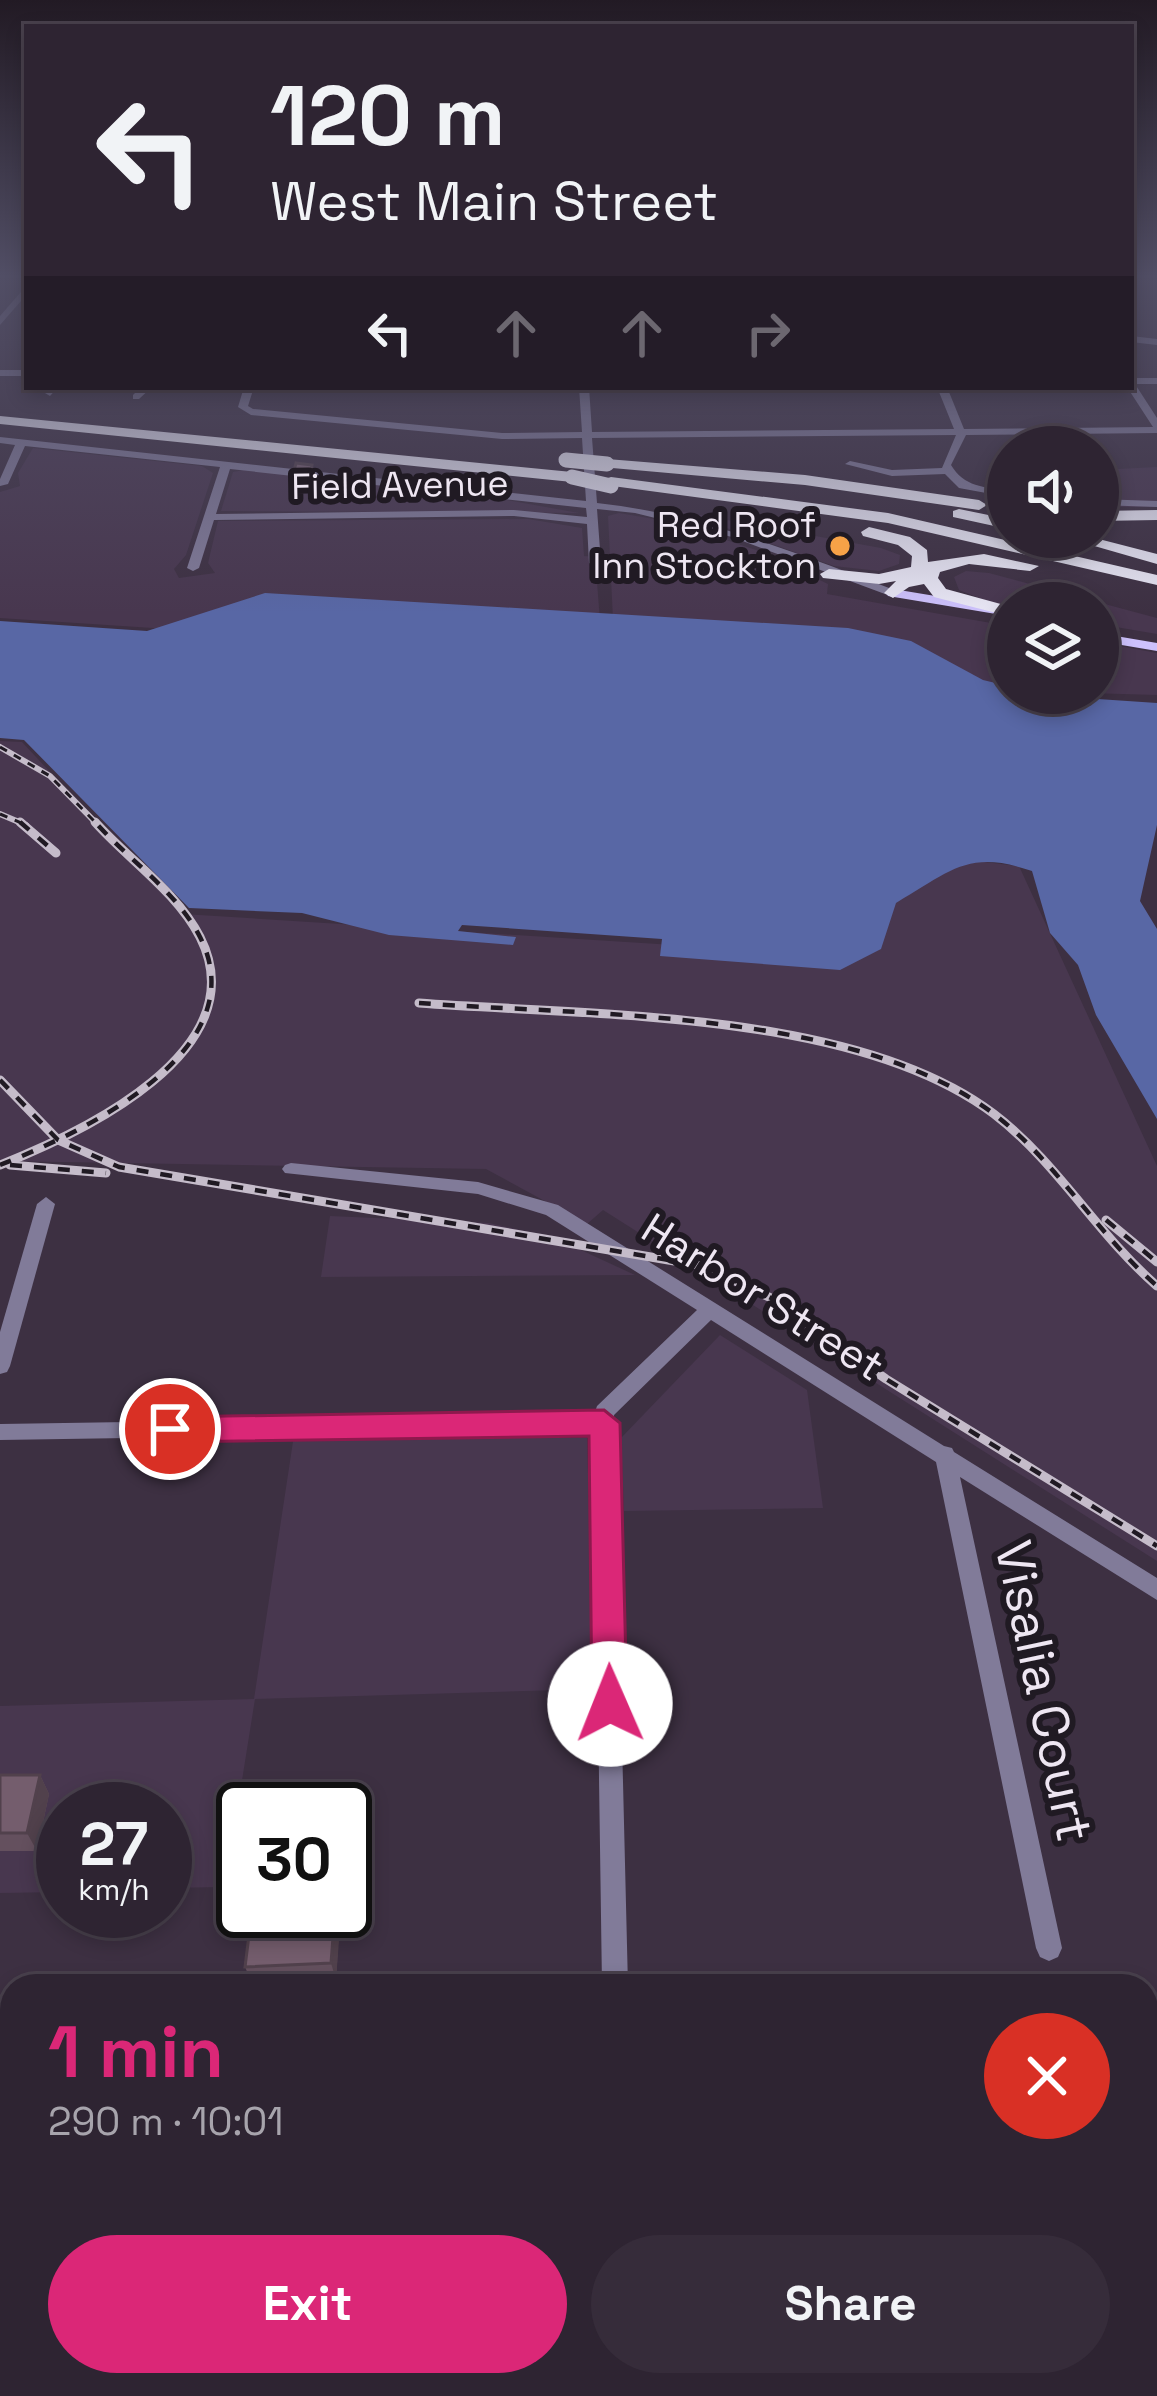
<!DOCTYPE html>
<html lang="en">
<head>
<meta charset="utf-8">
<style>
	:root { --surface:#2e2432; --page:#362c3a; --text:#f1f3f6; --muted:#a7a4ac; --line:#49414d; --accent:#db2777 }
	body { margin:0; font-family:"Space Grotesk",sans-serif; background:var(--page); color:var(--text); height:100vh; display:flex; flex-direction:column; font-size:45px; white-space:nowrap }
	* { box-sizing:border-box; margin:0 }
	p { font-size:39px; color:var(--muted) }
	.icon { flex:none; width:66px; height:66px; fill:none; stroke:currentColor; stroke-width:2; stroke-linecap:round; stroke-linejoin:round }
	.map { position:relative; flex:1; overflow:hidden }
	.sheet { position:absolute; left:0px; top:1974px; width:1158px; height:423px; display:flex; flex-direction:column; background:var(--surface); border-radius:36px 36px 0 0; box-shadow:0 6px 18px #0003,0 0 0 3px var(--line) }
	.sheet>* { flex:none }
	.guide { position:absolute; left:24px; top:24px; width:1110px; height:366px; border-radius:0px; box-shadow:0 6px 18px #0003,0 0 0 3px var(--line); background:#2e2432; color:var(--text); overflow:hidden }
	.fabs { position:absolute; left:987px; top:426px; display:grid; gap:24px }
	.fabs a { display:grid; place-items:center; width:132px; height:132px; border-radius:50%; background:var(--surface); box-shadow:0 6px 18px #0003,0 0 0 3px var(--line); font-size:60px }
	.speed { position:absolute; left:36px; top:1782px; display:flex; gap:24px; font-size:60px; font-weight:700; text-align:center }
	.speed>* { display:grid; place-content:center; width:156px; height:156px; border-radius:50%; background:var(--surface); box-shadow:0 6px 18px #0003,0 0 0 3px var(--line); line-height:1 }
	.speed small { font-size:30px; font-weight:400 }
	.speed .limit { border:6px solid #111; border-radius:18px; background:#fff; color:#111 }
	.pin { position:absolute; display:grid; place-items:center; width:102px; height:102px; color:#fff; margin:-51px; border:6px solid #fff; border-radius:50%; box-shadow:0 3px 12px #0007 }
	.me { position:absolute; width:132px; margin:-66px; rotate:359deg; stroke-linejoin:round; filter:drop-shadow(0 0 9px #0008) }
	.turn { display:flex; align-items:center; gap:42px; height:252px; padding:0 48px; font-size:54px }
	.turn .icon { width:156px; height:156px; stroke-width:2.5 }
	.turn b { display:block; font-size:84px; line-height:102px }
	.lanes { display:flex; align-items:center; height:114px; padding:0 48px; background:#0003; justify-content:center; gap:60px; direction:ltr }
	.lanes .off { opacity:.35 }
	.round { display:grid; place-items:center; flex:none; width:126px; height:126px; border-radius:63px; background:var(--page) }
	.head { display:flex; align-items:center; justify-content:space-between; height:204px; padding:0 48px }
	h1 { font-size:72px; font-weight:700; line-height:90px; color:var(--accent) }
	.action { display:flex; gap:24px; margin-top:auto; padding:24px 48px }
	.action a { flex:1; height:138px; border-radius:72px; background:var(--accent); color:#fff; font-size:48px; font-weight:700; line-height:138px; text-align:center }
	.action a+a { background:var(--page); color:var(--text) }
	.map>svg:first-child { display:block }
	.built { fill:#48374f }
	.water { fill:#5867a5 }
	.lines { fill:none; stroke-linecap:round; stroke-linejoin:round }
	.minor { fill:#817b99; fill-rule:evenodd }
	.major { fill:#cdc1fc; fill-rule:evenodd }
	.highway { fill:#e8e6f4; fill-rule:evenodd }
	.rail-far1-casing { stroke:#c5bcca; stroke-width:6 }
	.rail-casing { stroke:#c5bcca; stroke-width:9 }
	.rail-far1 { stroke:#201a23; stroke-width:3; stroke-dasharray:8; stroke-linecap:butt }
	.rail { stroke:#201a23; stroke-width:4.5; stroke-dasharray:12; stroke-linecap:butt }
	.highway-bridge { stroke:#e8e6f4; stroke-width:15 }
	.wall { fill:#64505e }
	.shaded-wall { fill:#51414c }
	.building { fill:#745d6d; stroke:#51414c; stroke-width:3 }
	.route { fill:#db2777; stroke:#8e194d; stroke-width:3 }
	.poi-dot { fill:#f6a247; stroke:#201a23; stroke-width:4.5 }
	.labels { text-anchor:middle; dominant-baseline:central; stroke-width:12; stroke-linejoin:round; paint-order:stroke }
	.far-street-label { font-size:36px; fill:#eee6f2; stroke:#201a23 }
	.far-poi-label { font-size:36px; fill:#eee6f2; stroke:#201a23; text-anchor:end }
	.street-label { font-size:42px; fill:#eee6f2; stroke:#201a23 }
	.near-street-label { font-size:51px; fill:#eee6f2; stroke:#201a23 }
</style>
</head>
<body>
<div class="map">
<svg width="1157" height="2396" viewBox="0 0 1157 2396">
	<rect width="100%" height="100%" fill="#3d3042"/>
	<g class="built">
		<polygon points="33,448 202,466 213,473 186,555 174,569 179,578 215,573 208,563 218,521 528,519 582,528 584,556 595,557 600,620 613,620 608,516 619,513 672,522 759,551 828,584 827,594 1008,626 1008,684 0,618 0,492 20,486 18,473"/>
		<polygon points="1157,467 1157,507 1098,507 1098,470"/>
		<polygon points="244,470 485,496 579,513 221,511 233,472"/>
		<polygon points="678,511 881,548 900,555 899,564 879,571 834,566"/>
		<polygon points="966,571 989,573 1157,618 1157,634 1098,624 1098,603 1000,606 959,590 954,577"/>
		<polygon points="1098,642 1157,653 1157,695 1087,693 1098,693"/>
		<polygon points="0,741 22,742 183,914 785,952 968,860 1019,866 1157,1166 1157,1561 603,1210 587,1224 486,1169 0,1161"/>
		<polygon points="330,1216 489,1223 555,1238 635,1275 321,1277"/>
		<polygon points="720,1335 807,1390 823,1508 624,1511 621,1438"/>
		<polygon points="294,1435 587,1438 594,1689 255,1699 225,1887 165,1888 165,1809 63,1809 63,1892 0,1893 0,1706 254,1699"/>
	</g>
	<path class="water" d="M 265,593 L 848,628 L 911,641 L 983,680 L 1008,686 L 1008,693 L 1157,703 L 1157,825 L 1140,901 L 1157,929 L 1157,1119 L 1096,1015 L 1078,965 L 1050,933 L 1032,871 C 968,849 951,871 896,903 L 881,949 L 840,970 L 660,956 L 662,939 L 462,925 L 458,931 L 516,937 L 513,945 L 389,935 L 302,913 L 189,908 L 24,740 L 0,738 L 0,621 L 147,631 Z"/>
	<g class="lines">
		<g class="minor">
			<polygon points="27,285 27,294 0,325 0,316"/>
			<polygon points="1131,336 1157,339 1157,345 1131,342"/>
			<rect x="0" y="370" width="27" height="6"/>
			<path d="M 1131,378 L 1157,378 L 1157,384 L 1135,384 L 1157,418 L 1157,433 L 966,435 L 951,465 C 964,487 984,487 1008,491 L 1008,497 L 959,488 L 945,474 L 892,476 L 845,464 L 850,461 L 892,470 L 942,468 L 956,435 L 592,438 L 597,503 C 701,514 799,554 897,591 L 899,593 L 893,597 L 732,537 L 635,513 L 597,509 L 601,563 L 595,566 L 589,563 L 587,524 L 514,516 L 214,520 L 199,568 L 193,571 L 187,568 L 220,467 L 25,446 L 8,484 L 0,486 L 0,479 L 15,445 L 0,443 L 0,437 L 586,501 L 582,438 L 502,439 L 251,415 L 238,407 L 244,387 L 254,387 L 248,406 L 253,409 L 502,433 L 582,432 L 579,387 L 589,387 L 592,432 L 954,429 L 937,387 L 947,387 L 964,429 L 1153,427 L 1127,387 L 1131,387 ZM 230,469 L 586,508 L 587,517 L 514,510 L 216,514 Z"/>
			<polygon points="48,387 58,387 50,396 45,393"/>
			<polygon points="141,387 152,387 139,399 133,399 133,395"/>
			<polygon points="807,387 922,387 917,390 812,390"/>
			<polygon points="1098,499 1157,501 1157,507 1098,505"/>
			<polygon points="291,1163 478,1182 558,1205 944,1446 952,1448 954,1452 1157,1578 1157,1600 960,1477 1062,1948 1058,1957 1049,1961 1040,1957 1036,1948 936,1462 711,1320 614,1415 628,1986 602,1986 594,1431 0,1440 0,1424 594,1415 597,1406 697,1310 546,1215 478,1194 285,1173 282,1169 285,1165"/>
			<polygon points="46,1197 55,1204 10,1366 7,1372 0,1374 0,1332 37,1204"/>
			<polygon points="12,2037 12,2063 0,2064 0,2038"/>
			<rect x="1146" y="2100" width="11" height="28"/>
			<polygon points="1146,2377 1152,2396 1122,2396 1119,2385 1146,2385"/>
			<polygon points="152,2385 182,2385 180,2396 150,2396"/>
			<rect x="616" y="2385" width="30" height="11"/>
		</g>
		<g class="major">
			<polygon points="893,589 1008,608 1008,616 888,596 886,593"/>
			<polygon points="1098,633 1157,643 1157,651 1098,641"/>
		</g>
		<g class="highway">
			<polygon points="0,416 572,472 580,477 572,482 0,424"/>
			<polygon points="607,459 805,475 979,500 987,505 979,510 805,485 601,467 599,464"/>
			<polygon points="611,477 888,513 1157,575 1157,585 888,523 605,485 605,479"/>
			<polygon points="959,509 1008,519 1008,529 953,517 953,511"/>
			<polygon points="1157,510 1157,520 1098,521 1098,511"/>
			<polygon points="869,527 910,537 927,550 928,562 984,554 1039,566 1030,571 969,564 940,572 938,578 946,589 1008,606 1008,616 934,597 924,584 909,587 893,598 884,593 896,581 879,584 823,578 820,574 829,569 879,574 911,567 912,556 898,545 863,536 861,532"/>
			<polygon points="1063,537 1091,537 1157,554 1157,564"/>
		</g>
		<defs>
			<g id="rail-far1">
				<polyline points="0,747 50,776 98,825"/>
				<polyline points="0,814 26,825"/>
			</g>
			<g id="rail">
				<polyline points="20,822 56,853"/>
				<path d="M 419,1003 C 590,1016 855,1009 994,1114 C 1057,1162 1097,1234 1157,1286"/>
				<polyline points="0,1080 58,1140 119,1167 704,1266 771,1298 886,1379 1157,1546"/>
				<path d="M 0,1165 C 81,1133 258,1051 200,937 C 177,892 129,860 95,822"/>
				<polyline points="10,1165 106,1173"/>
				<polyline points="1106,1220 1157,1262"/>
			</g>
		</defs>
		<use href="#rail-far1" class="rail-far1-casing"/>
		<use href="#rail" class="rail-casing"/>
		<use href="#rail-far1" class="rail-far1"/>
		<use href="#rail" class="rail"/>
		<g class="highway-bridge">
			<polyline points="566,460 607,464"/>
			<polyline points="572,477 611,486"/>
		</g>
	</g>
	<g class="wall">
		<polygon points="312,465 314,483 312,493 295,493 293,475"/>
		<polygon points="0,1775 40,1775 49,1794 37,1851 0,1851"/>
		<polygon points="252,1911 340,1911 336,1980 252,1983 245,1967"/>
	</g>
	<g class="shaded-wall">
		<polygon points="312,465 314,483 312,493 310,475"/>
		<polygon points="40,1775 49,1794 37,1851 27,1833"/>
		<polygon points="335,1911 340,1911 341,1914 336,1980 331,1963"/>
	</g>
	<g class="building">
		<polygon points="296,463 312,465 310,475 293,475"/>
		<polygon points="0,1775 40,1775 27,1833 0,1833"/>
		<polygon points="252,1911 335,1911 331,1963 245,1967"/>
	</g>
	<linearGradient id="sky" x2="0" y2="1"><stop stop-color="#221a24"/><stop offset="0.45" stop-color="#514e65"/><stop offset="1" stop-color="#514e65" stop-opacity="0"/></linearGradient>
	<rect width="1157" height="613" fill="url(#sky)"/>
	<polygon class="route" points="604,1410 620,1423 627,1704 622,1715 610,1720 597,1715 592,1704 589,1436 170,1442 155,1429 170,1417"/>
	<circle class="poi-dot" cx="840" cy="546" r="12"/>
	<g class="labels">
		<g class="far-street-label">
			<text transform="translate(400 485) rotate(-1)">Field Avenue</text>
		</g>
		<g class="far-poi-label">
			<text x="816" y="525">Red Roof<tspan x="816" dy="41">Inn Stockton</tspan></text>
		</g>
		<g class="street-label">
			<text transform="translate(763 1297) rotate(32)">Harbor Street</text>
		</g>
		<g class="near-street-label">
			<text transform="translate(1044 1691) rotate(78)">Visalia Court</text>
		</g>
	</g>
</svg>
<div class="fabs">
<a><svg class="icon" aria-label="sound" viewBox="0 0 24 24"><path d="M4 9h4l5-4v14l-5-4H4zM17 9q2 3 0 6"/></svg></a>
<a><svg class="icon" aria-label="layers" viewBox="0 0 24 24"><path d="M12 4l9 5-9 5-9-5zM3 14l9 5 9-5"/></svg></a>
</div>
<div class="speed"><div>27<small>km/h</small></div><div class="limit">30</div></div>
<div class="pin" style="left:170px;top:1429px;background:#d93025"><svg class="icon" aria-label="arrive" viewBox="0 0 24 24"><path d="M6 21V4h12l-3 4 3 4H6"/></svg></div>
<svg class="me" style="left:610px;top:1704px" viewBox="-20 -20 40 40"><circle r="19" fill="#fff"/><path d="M0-13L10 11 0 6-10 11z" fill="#db2777"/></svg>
<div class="guide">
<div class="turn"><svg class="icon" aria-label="left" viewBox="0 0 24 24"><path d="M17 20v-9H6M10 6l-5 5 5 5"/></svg><div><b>120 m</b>West Main Street</div></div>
<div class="lanes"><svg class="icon" aria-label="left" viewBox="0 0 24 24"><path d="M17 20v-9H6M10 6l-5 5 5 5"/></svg><svg class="icon off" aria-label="ahead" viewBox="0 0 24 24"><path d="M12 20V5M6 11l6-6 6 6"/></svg><svg class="icon off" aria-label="ahead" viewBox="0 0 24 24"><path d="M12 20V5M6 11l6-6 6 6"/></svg><svg class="icon off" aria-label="right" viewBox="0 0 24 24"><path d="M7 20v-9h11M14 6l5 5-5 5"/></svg></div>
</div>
<section class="sheet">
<div class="head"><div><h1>1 min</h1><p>290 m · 10:01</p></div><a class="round" style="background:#d93025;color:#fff"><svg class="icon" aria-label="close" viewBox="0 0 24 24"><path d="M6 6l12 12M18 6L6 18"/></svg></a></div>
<div class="action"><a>Exit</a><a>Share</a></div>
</section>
</div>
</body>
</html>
